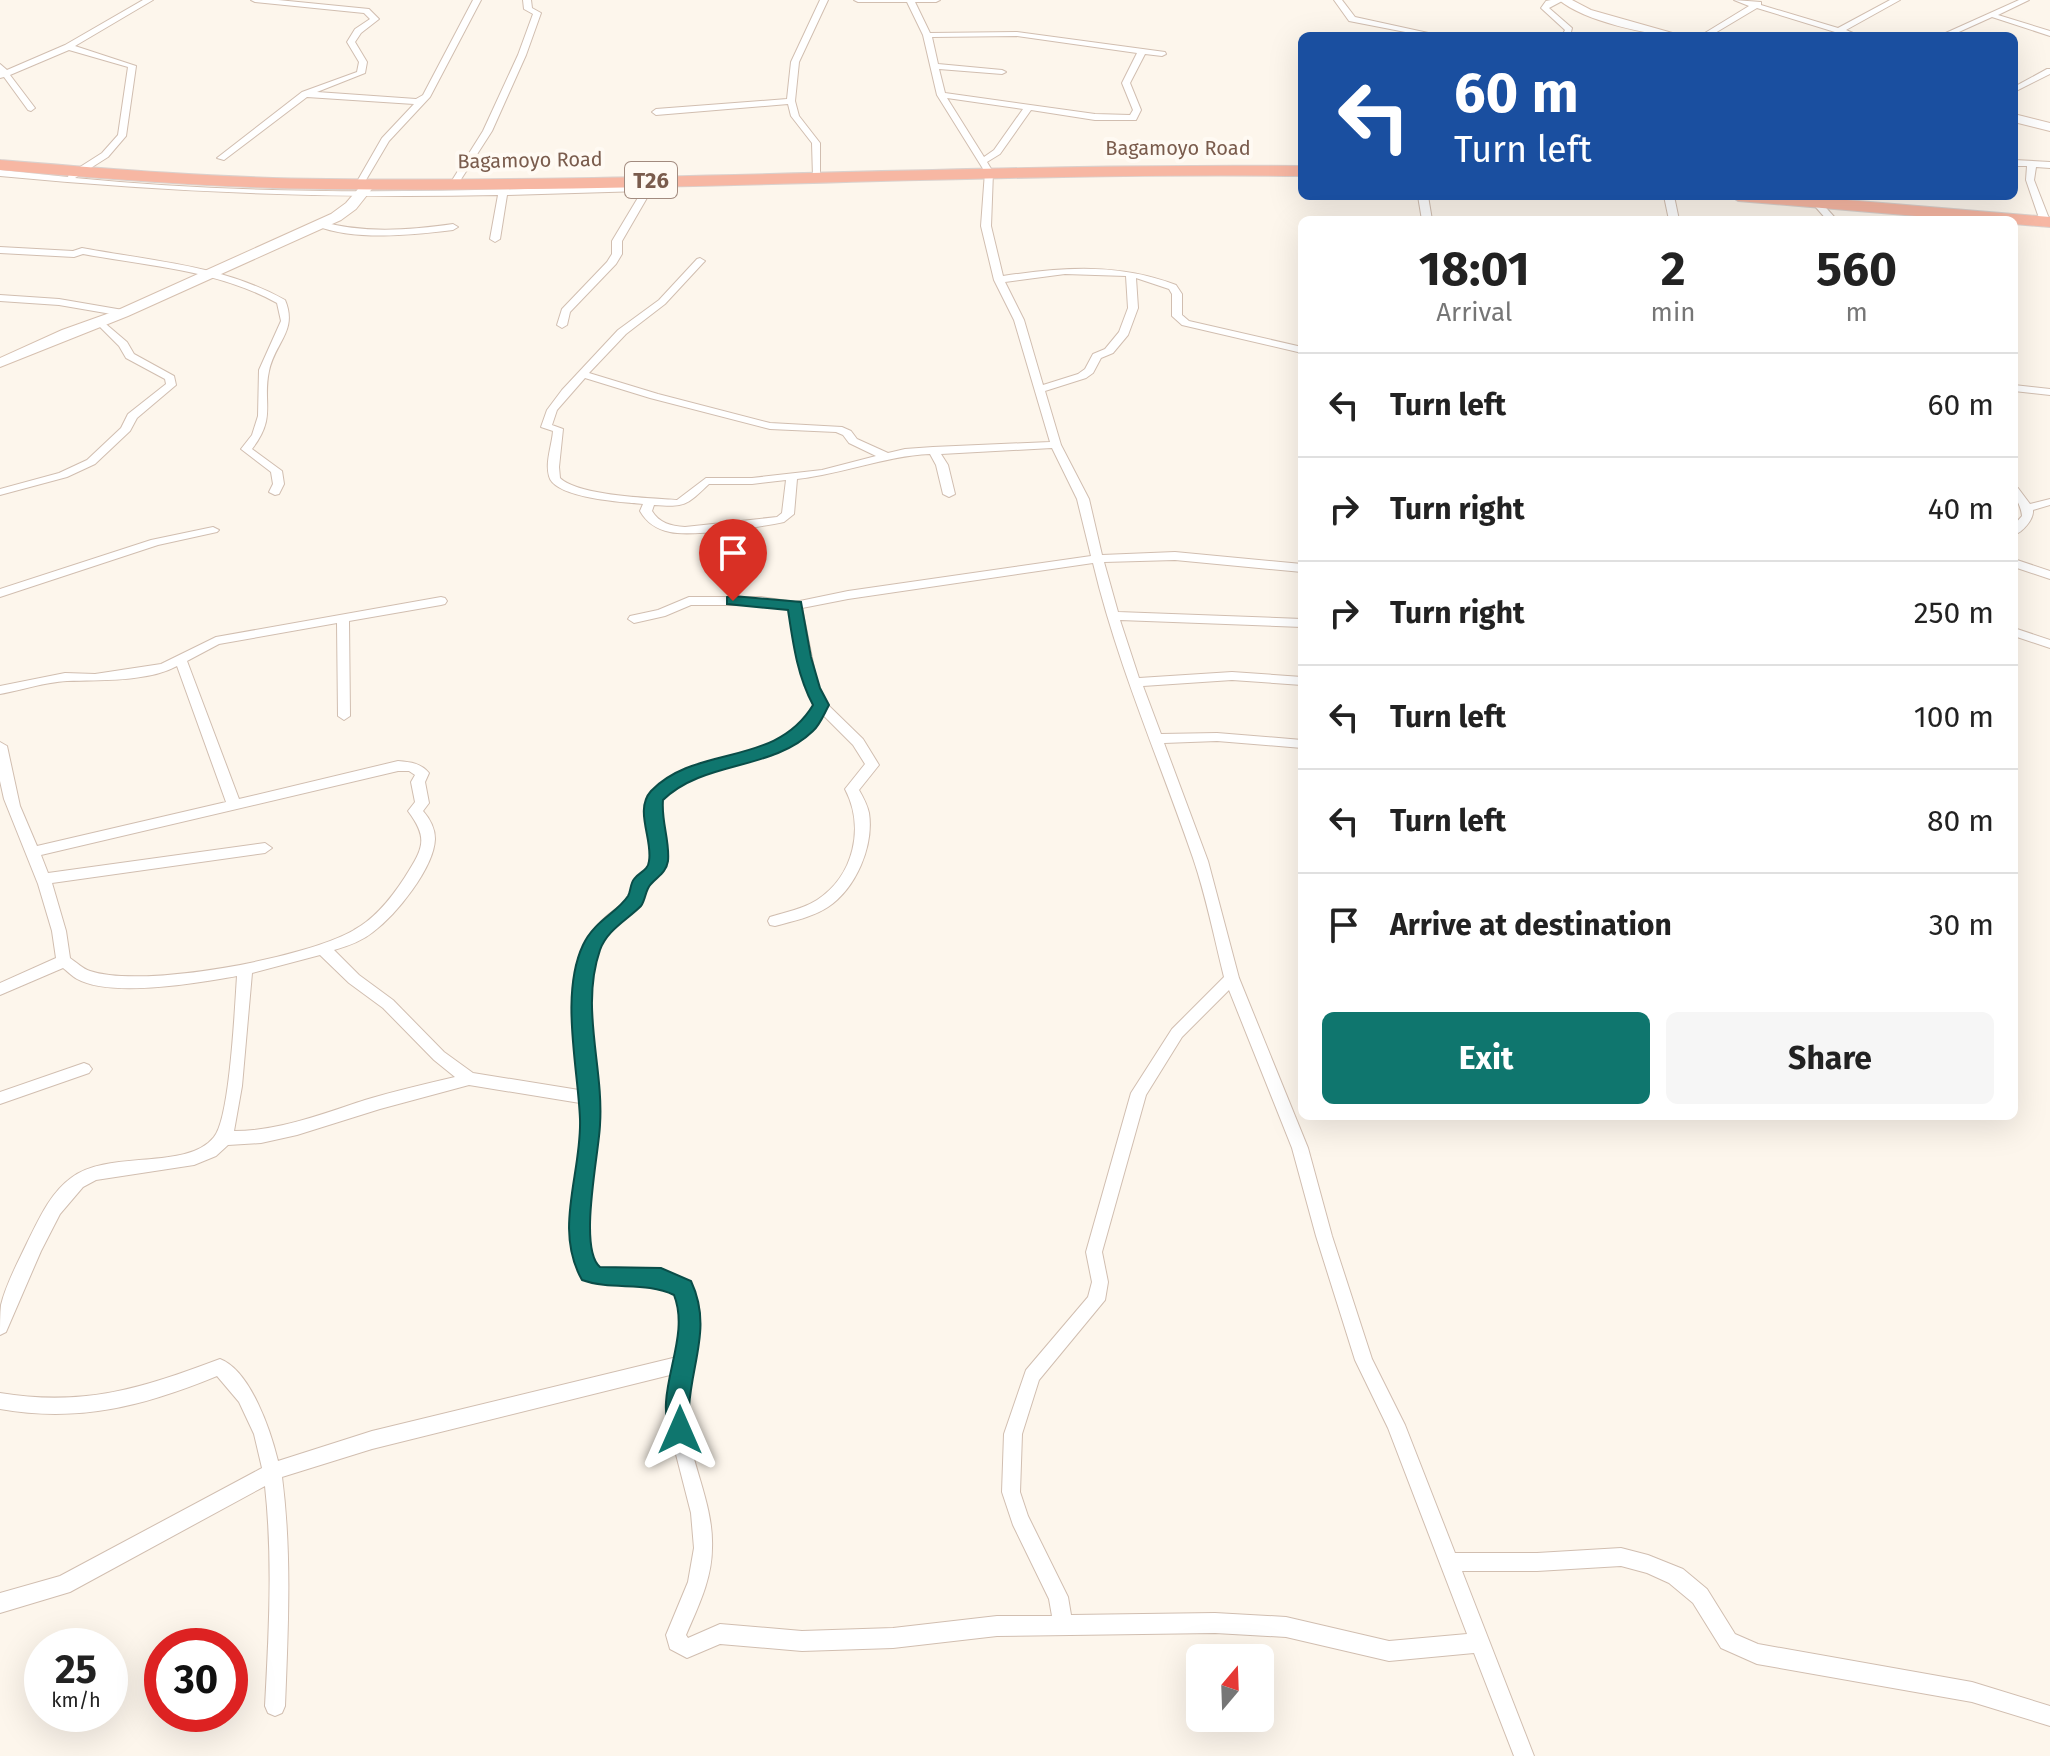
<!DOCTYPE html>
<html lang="en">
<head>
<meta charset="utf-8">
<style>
	:root { --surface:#fff; --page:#f6f6f6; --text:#222; --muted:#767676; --line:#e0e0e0; --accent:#0f766e }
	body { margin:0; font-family:"Fira Sans",sans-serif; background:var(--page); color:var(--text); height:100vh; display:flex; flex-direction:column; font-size:30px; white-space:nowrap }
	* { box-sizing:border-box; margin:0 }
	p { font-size:26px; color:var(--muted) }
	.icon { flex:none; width:44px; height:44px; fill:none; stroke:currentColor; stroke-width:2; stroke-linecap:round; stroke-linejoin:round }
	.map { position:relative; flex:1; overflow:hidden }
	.side { position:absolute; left:1298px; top:216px; width:720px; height:904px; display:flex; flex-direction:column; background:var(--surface); border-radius:12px; box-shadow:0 8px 32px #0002 }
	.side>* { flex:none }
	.guide { position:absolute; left:1298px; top:32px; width:720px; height:168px; border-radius:12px; box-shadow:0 8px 32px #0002; background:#1a4fa0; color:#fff; overflow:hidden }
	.needle { width:52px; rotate:19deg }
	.fabs { position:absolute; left:1186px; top:1644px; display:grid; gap:16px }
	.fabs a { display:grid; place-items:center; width:88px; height:88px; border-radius:12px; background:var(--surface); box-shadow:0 8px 32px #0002; font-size:40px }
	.speed { position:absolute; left:24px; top:1628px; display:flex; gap:16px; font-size:40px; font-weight:700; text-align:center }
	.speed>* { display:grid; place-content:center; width:104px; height:104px; border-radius:50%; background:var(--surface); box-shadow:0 8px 32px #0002; line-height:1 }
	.speed small { font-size:20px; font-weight:400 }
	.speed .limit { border:12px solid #d22; background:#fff; color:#111 }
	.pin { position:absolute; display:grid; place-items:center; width:68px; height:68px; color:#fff; margin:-82px -34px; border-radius:50% 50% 50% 0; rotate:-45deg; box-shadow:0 0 8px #0007 }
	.pin .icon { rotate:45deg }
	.me { position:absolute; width:88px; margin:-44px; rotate:0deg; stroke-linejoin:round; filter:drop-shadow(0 0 6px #0008) }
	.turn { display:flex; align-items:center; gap:28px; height:168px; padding:0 24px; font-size:36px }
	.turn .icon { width:104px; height:104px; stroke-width:2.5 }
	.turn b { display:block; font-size:56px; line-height:68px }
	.eta { display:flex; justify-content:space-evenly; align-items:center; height:136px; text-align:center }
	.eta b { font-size:48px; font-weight:700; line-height:56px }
	.primary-button { display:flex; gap:16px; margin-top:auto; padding:16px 24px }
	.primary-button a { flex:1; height:92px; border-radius:12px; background:var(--accent); color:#fff; font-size:32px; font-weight:700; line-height:92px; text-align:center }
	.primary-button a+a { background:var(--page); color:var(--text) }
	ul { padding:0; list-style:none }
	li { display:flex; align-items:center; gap:24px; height:104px; padding:0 24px; border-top:2px solid var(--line) }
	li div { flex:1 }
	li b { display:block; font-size:30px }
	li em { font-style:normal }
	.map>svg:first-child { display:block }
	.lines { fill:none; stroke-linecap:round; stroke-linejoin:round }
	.street-casing { stroke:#d1beb0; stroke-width:2 }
	.secondary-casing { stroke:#d6c0b0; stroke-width:2 }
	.highway-casing { stroke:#dad1cd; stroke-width:2 }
	.street { fill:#fff; fill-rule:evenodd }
	.secondary { fill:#fff; fill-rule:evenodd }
	.highway { fill:#f7b7a3; fill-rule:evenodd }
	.route { fill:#0f766e; stroke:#0a4d48; stroke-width:2 }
	.labels { text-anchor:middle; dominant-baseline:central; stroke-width:8; stroke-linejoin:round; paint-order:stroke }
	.far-street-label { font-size:20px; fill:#7a5c4d; stroke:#fffaf3 }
	.shield { fill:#fffaf3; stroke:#a28b7f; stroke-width:2 }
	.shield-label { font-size:22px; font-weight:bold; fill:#7a5c4d }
</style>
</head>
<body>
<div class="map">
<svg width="2050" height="1756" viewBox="0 0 2050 1756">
	<rect width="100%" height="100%" fill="#fdf6ec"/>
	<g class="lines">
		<defs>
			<g id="street">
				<path d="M 143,0 L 153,0 L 75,46 L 136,66 L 126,136 L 108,157 L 75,178 C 264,197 456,192 646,185 L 651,181 L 655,184 L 622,241 L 622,254 L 616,264 L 570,312 L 567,325 L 562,328 L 557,325 L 562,309 L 607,262 L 612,254 L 612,241 L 642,191 L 507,195 L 500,239 L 495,242 L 490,239 L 498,195 C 332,199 166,192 0,176 L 0,170 L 68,177 L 69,174 L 102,153 L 118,135 L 128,67 L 69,50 L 10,75 L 35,108 L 31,111 L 28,110 L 4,77 L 0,78 L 0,64 L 7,70 L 65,45 Z"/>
				<polygon points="251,0 278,0 369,9 379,19 361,33 355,42 367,62 365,73 317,92 416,99 423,95 473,0 481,0 430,97 389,141 363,185 359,188 355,185 382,138 414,104 307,97 224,160 217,158 302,92 357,72 359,62 347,42 355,29 370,19 364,13 255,2"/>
				<polygon points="523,0 531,0 532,8 541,13 526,55 492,131 458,184 452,184 451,182 483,131 518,55 533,14 524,9"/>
				<polygon points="820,0 828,0 799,62 795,101 799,116 820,143 820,179 813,177 812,143 791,116 788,104 656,115 652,112 656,109 787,99 791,62"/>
				<path d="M 854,0 L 940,0 L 936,2 L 915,2 L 930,33 L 1017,32 L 1165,52 L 1166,54 L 1162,56 L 1145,54 L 1130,83 L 1141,110 L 1136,120 L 1095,120 L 1031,110 L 1000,154 L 987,162 L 993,172 L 991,226 L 1003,276 C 1063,267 1119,263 1176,285 L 1182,294 L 1182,315 L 1189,321 L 1302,347 L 1302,353 L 1182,325 L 1172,316 L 1172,294 L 1169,289 L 1136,278 L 1138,308 L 1128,335 L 1113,353 L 1101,358 L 1093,373 L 1086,378 L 1045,391 L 1061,445 L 1089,499 L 1102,555 L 1175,552 L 1302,564 L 1302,572 L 1175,560 L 1104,562 L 1118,612 L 1302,619 L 1302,627 L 1120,620 L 1139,678 L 1232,672 L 1302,677 L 1302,685 L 1232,680 L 1143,686 L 1161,734 L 1217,733 L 1302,740 L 1302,748 L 1217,741 L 1164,743 L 1208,861 L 1239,978 L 1308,1148 L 1332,1236 L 1372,1359 L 1405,1425 L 1455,1553 L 1537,1553 L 1621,1548 L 1648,1555 L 1683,1569 L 1707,1589 L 1735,1634 L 1758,1644 L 1972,1682 L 2050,1706 L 2050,1726 L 1972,1702 L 1757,1664 L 1721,1648 L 1693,1603 L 1669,1583 L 1647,1573 L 1621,1566 L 1537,1571 L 1462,1571 L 1534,1756 L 1514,1756 L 1474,1653 L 1389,1661 L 1286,1637 L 1215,1633 L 997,1636 L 893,1648 L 802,1651 L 720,1644 L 687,1658 L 670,1649 L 666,1635 L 688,1582 L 694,1548 L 691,1513 L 669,1427 L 668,1409 L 674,1374 L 372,1449 L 282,1477 C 292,1554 288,1629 285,1706 L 282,1713 L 275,1716 L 268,1713 L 265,1706 C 269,1632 273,1559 265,1486 L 70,1592 L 0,1613 L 0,1593 L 60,1576 L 262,1468 L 254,1434 L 239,1402 L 217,1376 C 144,1406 79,1423 0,1409 L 0,1393 C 84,1407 143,1388 220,1359 C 251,1371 271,1432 278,1461 L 372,1431 L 677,1357 C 681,1340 686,1319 680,1302 C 669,1263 587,1308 575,1262 C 573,1255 573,1245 573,1238 C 569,1192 584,1148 580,1103 L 469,1085 L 380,1109 L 297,1135 L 261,1143 L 228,1145 L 216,1156 L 194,1165 L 96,1180 L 83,1187 L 60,1214 L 41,1251 L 6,1332 L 0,1335 C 0,1325 0,1314 1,1305 C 6,1284 18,1262 27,1243 C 38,1221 50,1193 71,1178 C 109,1149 187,1171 214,1137 C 230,1119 235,1005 237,976 C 199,983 111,998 77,979 C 72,976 67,971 63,968 L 0,995 L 0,983 L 56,958 L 52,931 L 38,884 L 4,799 L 0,781 L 0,742 L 7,746 L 20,806 L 37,846 L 226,802 L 177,666 C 148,682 99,680 67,681 C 45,682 22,690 0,694 L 0,686 L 65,673 L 95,674 L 161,664 L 216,637 L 441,597 L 445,598 L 447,601 L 445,604 L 441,605 L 349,621 L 350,716 L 344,720 L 338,716 L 337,623 L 219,644 L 187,661 L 239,799 L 398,761 C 410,762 421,763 429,773 L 425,782 L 429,803 L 423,811 C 430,819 435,828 435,839 C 434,868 396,915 373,932 C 362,941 348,946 334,950 L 359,975 L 393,1000 L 444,1052 L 473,1073 L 579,1090 C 575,1038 565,968 599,924 C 607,913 624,906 630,895 C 633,889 633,883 637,878 C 641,873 646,871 649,865 C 665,830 615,809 675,775 L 779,741 L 798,728 L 815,705 L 806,688 L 790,609 L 761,605 L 691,605 L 665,616 L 634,623 L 628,619 L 630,616 L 658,610 L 689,597 L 761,597 L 795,602 L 848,591 L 1091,556 L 1077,499 L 1052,448 L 941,454 L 948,465 L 955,494 L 949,497 L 943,494 L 936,465 L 930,454 C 885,456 842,474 797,479 L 794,514 L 784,522 C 761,527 691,537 670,532 C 656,529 647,523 640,511 L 643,504 C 622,502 554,498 549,476 C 545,462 552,445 553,431 L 541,427 L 547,410 L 562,390 L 618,330 L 659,300 L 697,259 L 700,258 L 705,261 L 703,263 L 665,304 L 626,334 L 589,373 L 658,394 L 770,423 L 842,427 L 851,431 L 857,439 L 888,453 L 905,449 L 933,447 L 1050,442 L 1014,320 L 994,280 L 981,226 L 985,172 L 937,95 L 923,35 L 907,2 L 858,2 ZM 1017,36 L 1137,53 L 1122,83 L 1133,110 L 1130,115 L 1095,114 L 945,93 L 939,69 L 1002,74 L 1006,72 L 1002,70 L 938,64 L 932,37 ZM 947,98 L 1023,109 L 994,150 L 984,157 ZM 1065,274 L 1126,276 L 1128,308 L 1119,332 L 1105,349 L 1093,354 L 1085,369 L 1078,374 L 1043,385 L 1024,320 L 1005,282 ZM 585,378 L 650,398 L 770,429 L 836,432 L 843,435 L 849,443 L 876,456 L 822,470 L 752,478 L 706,478 L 677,500 C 650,498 579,496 560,478 L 559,467 L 563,429 L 552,425 L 557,410 ZM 786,480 L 782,513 L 777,517 L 685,527 C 671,526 659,523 652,511 L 654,505 C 685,507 686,506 709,484 L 752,484 ZM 1093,563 C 1117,664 1159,759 1193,858 C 1206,896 1214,937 1224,977 L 1172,1029 L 1131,1093 L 1086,1252 L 1092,1282 L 1088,1297 L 1026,1370 L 1004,1434 L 1002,1492 L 1013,1525 L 1049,1599 L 1052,1616 L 997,1616 L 893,1628 L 802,1631 L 720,1624 L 688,1638 L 686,1635 C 698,1607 712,1579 712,1548 C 714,1500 686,1457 686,1409 C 686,1373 715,1316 689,1284 C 673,1264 623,1270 600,1269 L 596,1267 L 591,1260 L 587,1211 L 598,1123 L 590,1033 L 593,965 L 598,948 L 611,929 L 641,903 L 647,884 L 657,876 L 664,862 L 666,851 L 658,809 L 661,800 L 669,790 L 704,774 L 789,747 L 807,735 L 822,714 L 853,745 L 865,764 L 845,789 C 865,827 854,876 817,900 C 803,909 786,912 770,917 L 768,921 L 770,925 L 775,926 C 793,921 813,917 828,907 C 856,888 874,846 869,813 C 867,804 863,797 859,790 L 879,765 L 863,739 L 826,703 L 818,688 L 802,608 L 848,599 ZM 398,771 L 409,771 L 415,775 L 411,782 L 415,802 L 408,811 C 429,839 423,848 405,877 C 392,897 376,918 354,930 C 306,958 143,989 90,971 C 83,969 76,962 70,958 L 66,931 L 52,883 L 265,853 L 272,848 L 265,843 L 48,873 L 41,855 ZM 320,955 L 349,983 L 383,1008 L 434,1060 L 455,1077 C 425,1084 395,1091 365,1100 C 322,1114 279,1131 234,1131 L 242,1086 L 252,973 ZM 1229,990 L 1292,1148 L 1316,1236 L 1355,1360 L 1388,1428 L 1467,1634 L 1389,1641 L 1286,1617 L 1215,1613 L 1071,1615 L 1068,1597 L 1028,1516 L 1020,1492 L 1022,1434 L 1039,1380 L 1105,1300 L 1108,1282 L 1102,1252 L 1146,1095 L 1182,1037 Z"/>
				<polygon points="1334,0 1342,0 1355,17 1442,36 1426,36 1349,21"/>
				<polygon points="1551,0 1564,0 1549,8 1572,28 1570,36 1562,36 1565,30 1541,8 1546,1"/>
				<polygon points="1734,0 1761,2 1761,5 1838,28 1890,0 1900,0 1846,30 1860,36 1848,36 1757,8 1710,36 1700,36 1749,6"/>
				<polygon points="2019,0 2029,0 1998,15 2050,31 2050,36 1992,17 1950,36 1939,36"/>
				<polygon points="2047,69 2050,69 2050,74 2014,92 2014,87"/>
				<polygon points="2014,160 2050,162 2050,168 2036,167 2034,180 2050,221 2048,223 2040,221 2026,180 2027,166 2014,166"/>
				<polygon points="1418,196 1428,196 1432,220 1422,220"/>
				<polygon points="1664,196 1674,196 1679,220 1669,220"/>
				<polygon points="1813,200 1819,200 1837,220 1827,220 1813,204"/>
				<path d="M 320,221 C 362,234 410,230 453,224 L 458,227 L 453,230 C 412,235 355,241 317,226 L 317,222 Z"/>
				<path d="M 0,247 L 73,251 L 82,248 C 152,261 222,265 285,300 C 298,331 275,342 269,371 C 262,403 277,417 252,449 L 282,471 L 284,484 L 279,494 L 275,495 L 269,492 L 273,484 L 271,472 L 241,449 L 252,435 L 258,416 L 259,370 L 281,321 L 277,303 C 217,270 149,266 83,254 L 74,257 L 0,253 Z"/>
				<polygon points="0,295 59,299 123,310 128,313 123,316 59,305 0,301"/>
				<polygon points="100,319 127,342 134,354 174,376 176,385 137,418 130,431 95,464 67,477 0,495 0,489 59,473 87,460 121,428 128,414 166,384 165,379 126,358 119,346 95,322"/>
				<polygon points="2014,385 2050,389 2050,395 2014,391"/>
				<path d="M 2014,487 L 2018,488 L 2030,504 L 2050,499 L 2050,505 L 2033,510 C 2034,519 2023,532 2014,535 L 2014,525 L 2022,516 C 2021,504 2014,499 2014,487 Z"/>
				<polygon points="213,527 219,530 217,532 158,545 0,597 0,589 151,540"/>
				<polygon points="2014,559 2050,571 2050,579 2014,567"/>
				<polygon points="2014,628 2050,640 2050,648 2014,636"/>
				<polygon points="84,1063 89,1065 92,1069 89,1073 0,1104 0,1092"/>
			</g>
			<g id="secondary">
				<path d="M 1559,0 L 1572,0 L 1591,10 L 1683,36 C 1650,36 1584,21 1559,0 Z"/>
				<polygon points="2014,114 2050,123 2050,131 2014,122"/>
				<polygon points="364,182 375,185 356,209 341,220 128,316 0,367 0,358 62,330 118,310 331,214 346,203"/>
			</g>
			<g id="highway">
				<path d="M 0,160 C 109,169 217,178 327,179 C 652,183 977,163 1302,166 L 1302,176 C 977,172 652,194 327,189 C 217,188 109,179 0,170 Z"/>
				<polygon points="1730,196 1799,196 2050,217 2050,227 2014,224 2014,220 1964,220 1738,201"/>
			</g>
		</defs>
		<use href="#street" class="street-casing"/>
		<use href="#secondary" class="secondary-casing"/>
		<use href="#highway" class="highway-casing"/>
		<use href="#street" class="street"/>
		<use href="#secondary" class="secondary"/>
		<use href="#highway" class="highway"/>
	</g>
	<path class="route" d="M 733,596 L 801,602 L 811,657 L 820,688 L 829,705 C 824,714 820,725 813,731 C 772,771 704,760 663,800 C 661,821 670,841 668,861 C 666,873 658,876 651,884 C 645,890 646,899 641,906 C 627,920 607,930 600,950 C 580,1008 604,1067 600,1125 C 599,1153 578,1249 600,1267 L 661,1268 L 691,1281 C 712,1326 692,1361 689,1407 C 688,1418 693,1427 688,1438 L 680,1441 L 672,1438 C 651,1392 692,1341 674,1295 C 645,1281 612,1291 582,1280 C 553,1229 582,1173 580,1119 C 578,1067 560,994 583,945 C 594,921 617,913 628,896 C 631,891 630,884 634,879 C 639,872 648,871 649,861 C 653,839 634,810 651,791 C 696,744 775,768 813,705 C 797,675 793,643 788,610 L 727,604 L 727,597 Z"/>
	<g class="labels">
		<g class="far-street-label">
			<text x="1178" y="148">Bagamoyo Road</text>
			<text transform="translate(530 160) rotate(-1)">Bagamoyo Road</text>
		</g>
		<rect class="shield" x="625" y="162" width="52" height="36" rx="6"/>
		<g class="shield-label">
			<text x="651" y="180">T26</text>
		</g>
	</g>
</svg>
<div class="fabs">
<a><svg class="needle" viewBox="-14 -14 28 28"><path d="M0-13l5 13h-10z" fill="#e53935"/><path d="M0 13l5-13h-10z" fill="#767676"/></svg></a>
</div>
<div class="speed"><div>25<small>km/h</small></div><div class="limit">30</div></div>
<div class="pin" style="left:733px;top:601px;background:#d93025"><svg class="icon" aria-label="arrive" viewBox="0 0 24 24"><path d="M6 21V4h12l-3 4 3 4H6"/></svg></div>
<svg class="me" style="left:680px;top:1430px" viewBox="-20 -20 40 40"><path d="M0-17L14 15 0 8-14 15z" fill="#0f766e" stroke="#fff" stroke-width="4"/></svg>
<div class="guide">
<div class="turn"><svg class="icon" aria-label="left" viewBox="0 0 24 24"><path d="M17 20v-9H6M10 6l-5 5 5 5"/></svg><div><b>60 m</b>Turn left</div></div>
</div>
<section class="side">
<div class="eta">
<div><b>18:01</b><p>Arrival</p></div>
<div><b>2</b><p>min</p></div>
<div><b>560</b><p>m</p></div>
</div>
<ul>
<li><svg class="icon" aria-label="left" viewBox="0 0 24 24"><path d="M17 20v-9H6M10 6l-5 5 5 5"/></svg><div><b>Turn left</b></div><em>60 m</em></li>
<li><svg class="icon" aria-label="right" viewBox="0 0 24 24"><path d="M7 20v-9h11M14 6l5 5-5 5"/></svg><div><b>Turn right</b></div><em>40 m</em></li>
<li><svg class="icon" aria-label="right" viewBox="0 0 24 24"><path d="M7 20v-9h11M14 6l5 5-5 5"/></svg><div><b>Turn right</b></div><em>250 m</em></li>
<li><svg class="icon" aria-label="left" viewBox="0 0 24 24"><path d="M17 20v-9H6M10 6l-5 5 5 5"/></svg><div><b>Turn left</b></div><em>100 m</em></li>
<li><svg class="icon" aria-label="left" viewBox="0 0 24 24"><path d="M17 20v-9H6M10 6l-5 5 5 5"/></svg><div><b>Turn left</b></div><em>80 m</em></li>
<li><svg class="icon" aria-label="arrive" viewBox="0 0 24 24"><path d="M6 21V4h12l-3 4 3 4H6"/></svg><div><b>Arrive at destination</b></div><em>30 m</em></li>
</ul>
<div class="primary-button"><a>Exit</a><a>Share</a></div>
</section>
</div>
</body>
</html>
